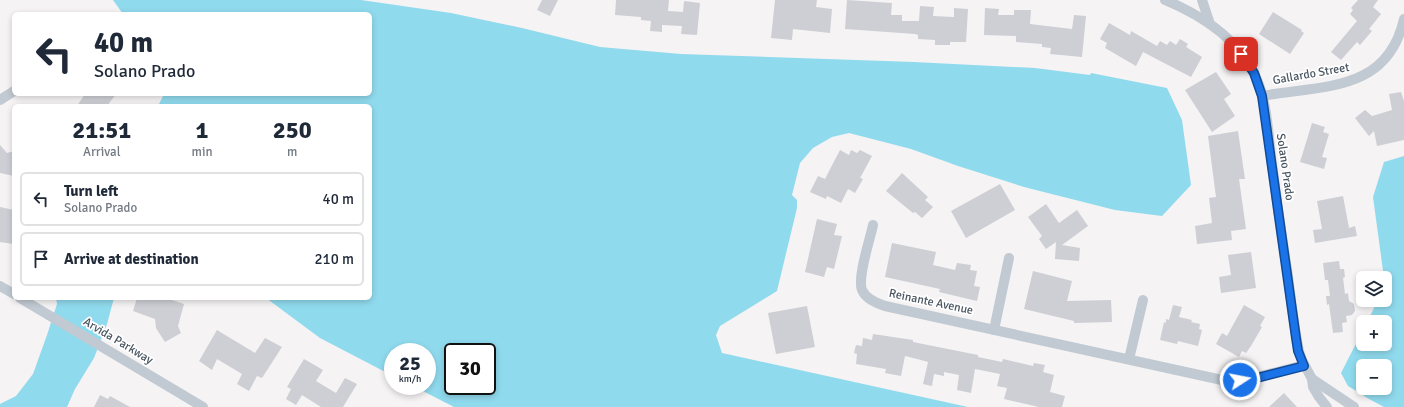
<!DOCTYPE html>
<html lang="en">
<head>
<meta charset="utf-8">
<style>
	:root { --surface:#fff; --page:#f6f6f7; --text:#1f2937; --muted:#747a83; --line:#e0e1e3 }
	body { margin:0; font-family:Signika,sans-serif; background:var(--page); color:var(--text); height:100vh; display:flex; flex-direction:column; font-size:15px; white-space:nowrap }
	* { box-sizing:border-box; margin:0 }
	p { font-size:13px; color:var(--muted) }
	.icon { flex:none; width:22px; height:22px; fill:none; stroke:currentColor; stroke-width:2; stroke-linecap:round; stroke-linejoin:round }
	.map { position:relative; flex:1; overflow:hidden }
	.side { position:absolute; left:12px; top:104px; width:360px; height:196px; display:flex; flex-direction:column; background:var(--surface); border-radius:6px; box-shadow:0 2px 6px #0003 }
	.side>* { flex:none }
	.top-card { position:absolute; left:12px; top:12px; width:360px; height:84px; border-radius:6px; box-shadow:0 2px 6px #0003; background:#fff; color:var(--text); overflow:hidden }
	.fabs { position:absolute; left:1356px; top:271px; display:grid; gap:8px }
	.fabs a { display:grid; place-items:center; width:36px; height:36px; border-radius:6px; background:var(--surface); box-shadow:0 2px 6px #0003; font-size:20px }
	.speed { position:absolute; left:384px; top:343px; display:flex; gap:8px; font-size:20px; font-weight:700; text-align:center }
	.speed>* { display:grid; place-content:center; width:52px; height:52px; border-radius:50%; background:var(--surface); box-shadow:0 2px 6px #0003; line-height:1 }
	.speed small { font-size:10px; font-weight:400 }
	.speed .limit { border:2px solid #111; border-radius:6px; background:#fff; color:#111 }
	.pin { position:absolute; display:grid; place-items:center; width:34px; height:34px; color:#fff; margin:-17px; border-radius:8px; box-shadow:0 2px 6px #0006 }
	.me { position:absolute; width:44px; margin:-22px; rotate:79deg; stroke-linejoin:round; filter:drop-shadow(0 0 3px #0008) }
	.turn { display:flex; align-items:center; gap:14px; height:84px; padding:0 16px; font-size:18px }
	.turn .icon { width:52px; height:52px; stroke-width:2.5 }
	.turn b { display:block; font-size:28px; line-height:34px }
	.eta { display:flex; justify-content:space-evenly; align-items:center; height:68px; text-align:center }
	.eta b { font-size:24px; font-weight:800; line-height:28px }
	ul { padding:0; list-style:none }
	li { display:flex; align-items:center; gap:12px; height:54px; margin:0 8px 6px; padding:0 8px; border:2px solid var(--line); border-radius:6px }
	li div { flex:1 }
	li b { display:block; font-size:15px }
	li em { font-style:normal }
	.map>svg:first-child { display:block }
	.water { fill:#90daee; fill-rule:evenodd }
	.building { fill:#cdcfd5 }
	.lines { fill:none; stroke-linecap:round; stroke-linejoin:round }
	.street { stroke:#c1cad2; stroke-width:10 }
	.route-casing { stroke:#114b97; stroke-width:10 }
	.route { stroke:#1a73e8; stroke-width:7 }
	.labels { text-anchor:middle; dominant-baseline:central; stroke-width:3.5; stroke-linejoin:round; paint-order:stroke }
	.street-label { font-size:12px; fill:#4a5661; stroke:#fff }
</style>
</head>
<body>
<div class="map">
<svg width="1404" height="407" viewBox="0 0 1404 407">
	<rect width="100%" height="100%" fill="#f5f3f3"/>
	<g class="water">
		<path d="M 113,0 L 361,0 L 451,13 L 522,28 L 600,47 L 681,54 L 914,62 L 1035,68 L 1090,75 L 1091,73 L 1167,88 L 1182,120 L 1191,185 L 1162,216 L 1115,210 L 1024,187 L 958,166 L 911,149 L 849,133 L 832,137 L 813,148 L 800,163 L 792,195 L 797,200 L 797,208 L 777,291 L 720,326 L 716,335 L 722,353 L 968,407 L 454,407 L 413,386 L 427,386 L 427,352 L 393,352 L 393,376 L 320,338 L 266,298 L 370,298 L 370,106 L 158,106 L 164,94 L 370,94 L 370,14 L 123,14 ZM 453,352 L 487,352 L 487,386 L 453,386 Z"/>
		<path d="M 1404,156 L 1404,407 L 1384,407 L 1369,399 L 1348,386 L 1341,373 L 1363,330 L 1363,344 L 1385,344 L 1385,322 L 1367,322 L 1378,300 L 1385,300 L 1385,278 L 1384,278 L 1373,197 L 1384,162 ZM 1363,366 L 1385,366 L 1385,388 L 1363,388 Z"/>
		<polygon points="56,298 114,298 107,324 94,358 75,389 67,407 0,407 0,404 16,396 33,374 47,335 57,304"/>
	</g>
	<g class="building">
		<polygon points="542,0 558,0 550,16 537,10"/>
		<polygon points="616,0 669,0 668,11 683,12 684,1 700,3 697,35 681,34 682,26 662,25 662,32 650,31 651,21 641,20 641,17 615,15"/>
		<polygon points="775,0 817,0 816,7 832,9 830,33 793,29 792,40 771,38"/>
		<polygon points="847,0 892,3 891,15 902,15 902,21 919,21 920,6 934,7 933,16 954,17 954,8 968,9 966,42 950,42 950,45 935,45 935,40 918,39 918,35 915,34 845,29"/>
		<polygon points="1358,0 1378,0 1373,7 1381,14 1369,29 1372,31 1360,45 1357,42 1341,60 1331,52 1357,21 1350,14 1353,10 1351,8"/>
		<polygon points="985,8 999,9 998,15 1014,15 1014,10 1031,10 1030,24 1072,29 1074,15 1086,16 1082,57 1050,54 1051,48 1042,47 1042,44 1016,42 1016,36 984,35"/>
		<polygon points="1273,12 1302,30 1301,31 1304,33 1290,54 1259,34"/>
		<polygon points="1109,23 1130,35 1131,31 1157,46 1160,41 1167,45 1170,41 1176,45 1180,39 1188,44 1186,47 1202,57 1191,77 1143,52 1136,66 1105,48 1107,43 1100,39"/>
		<polygon points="1216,72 1231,94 1224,99 1235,116 1212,132 1185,90"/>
		<polygon points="1401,92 1404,101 1404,140 1377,146 1374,131 1369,136 1355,118 1365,110 1372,116 1392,110 1389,94"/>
		<polygon points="85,94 116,94 107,106 77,106"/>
		<polygon points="1312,123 1325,127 1323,132 1329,134 1322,157 1327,158 1324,169 1300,162"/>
		<polygon points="1238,131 1245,179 1239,179 1246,229 1231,231 1232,240 1197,244 1195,226 1212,223 1209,198 1216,197 1208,136"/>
		<polygon points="0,145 7,153 14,151 14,176 0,173"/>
		<polygon points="840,150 849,155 851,150 857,153 860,150 872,156 860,178 863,179 855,193 848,189 841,203 827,196 826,199 810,192 818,176 825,179"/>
		<polygon points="902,173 928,197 925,200 933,207 922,218 915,212 913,213 886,191"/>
		<polygon points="1000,184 1015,210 966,238 951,211"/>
		<polygon points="1343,196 1349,228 1355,226 1357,236 1315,243 1313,230 1322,229 1317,201"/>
		<polygon points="1046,204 1059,223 1077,210 1088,226 1062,245 1080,248 1079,261 1055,259 1056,242 1046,249 1039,239 1042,236 1028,217"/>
		<polygon points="0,207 14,210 14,235 13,244 0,242"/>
		<polygon points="817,219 837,224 834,235 842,236 834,269 827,267 824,277 805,272"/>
		<polygon points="892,243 936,252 933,265 955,270 957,263 971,265 970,270 977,271 974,286 980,287 977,301 939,292 940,289 885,277"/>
		<polygon points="1251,252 1256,288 1221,293 1219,277 1231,275 1228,255"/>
		<polygon points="1339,261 1340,269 1344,269 1345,277 1343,278 1345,294 1348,293 1349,301 1354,304 1355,311 1352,315 1346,316 1347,322 1342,323 1343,332 1333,333 1329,304 1327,305 1326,296 1330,296 1328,280 1325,280 1323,263"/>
		<polygon points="1033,271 1072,281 1067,301 1111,300 1112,322 1074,323 1074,321 1024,309"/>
		<polygon points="137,298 166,298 184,304 178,326 181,333 165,342 156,328 155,319 133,311"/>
		<polygon points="1173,305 1182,307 1179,317 1192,320 1191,322 1200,324 1199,329 1202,330 1198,346 1178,341 1177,344 1160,340 1164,322 1166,323 1166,319 1169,320"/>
		<polygon points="1244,305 1265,317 1260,326 1262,327 1251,346 1246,353 1242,351 1239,357 1216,344 1222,333 1227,336"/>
		<polygon points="807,306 815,347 776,354 768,313"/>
		<polygon points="217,330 255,353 265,338 282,347 262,378 257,376 249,391 237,384 242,374 217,359 212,370 199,361"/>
		<polygon points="873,334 913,340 913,342 978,355 978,357 1002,362 1003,359 1033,366 1034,363 1045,365 1043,372 1054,375 1050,392 1065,396 1062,407 1039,407 1004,399 1007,388 997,386 1000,374 975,369 971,393 957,390 959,375 944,372 944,376 934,374 932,386 923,384 928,362 921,360 905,356 901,376 885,373 886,369 856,364 857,354 854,353 856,345 862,346 863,338 872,340"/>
		<polygon points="304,359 323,370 316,381 336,393 345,378 357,384 343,407 321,407 302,395 296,405 286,399 291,389 287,387"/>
		<polygon points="1284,393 1297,407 1269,407"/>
		<polygon points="100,395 108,399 110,396 130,407 94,407"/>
	</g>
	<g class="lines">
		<g class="street">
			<path d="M 1165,0 C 1201,15 1236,37 1254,73 C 1268,100 1268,136 1272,165 C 1277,202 1282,239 1288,276 C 1291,301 1294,327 1299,351 L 1302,360 L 1312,379 L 1313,387 L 1319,397 L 1327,407"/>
			<polyline points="1202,0 1210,24"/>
			<path d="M 1262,96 C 1322,85 1387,93 1404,19"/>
			<polyline points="0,100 14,91"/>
			<path d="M 873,225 C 870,240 857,277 862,290 C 866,299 876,303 885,306 L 1222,380 L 1246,380 L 1304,365"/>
			<polyline points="0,286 14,294"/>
			<polyline points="20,298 203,407"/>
			<polyline points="994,330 1009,258"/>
			<polyline points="1129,359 1143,300"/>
			<polyline points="1312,379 1354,407"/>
		</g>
	</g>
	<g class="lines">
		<defs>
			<polyline id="route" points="1240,380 1253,379 1304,366 1298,351 1296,338 1262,96 1254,73 1241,54"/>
		</defs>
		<use href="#route" class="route-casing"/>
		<use href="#route" class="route"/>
	</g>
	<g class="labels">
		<g class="street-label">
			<text transform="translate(1311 74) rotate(-10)">Gallardo Street</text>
			<text transform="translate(1285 167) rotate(82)">Solano Prado</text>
			<text transform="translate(931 302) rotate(12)">Reinante Avenue</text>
			<text transform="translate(118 341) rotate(31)">Arvida Parkway</text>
		</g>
	</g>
</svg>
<div class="fabs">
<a><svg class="icon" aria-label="layers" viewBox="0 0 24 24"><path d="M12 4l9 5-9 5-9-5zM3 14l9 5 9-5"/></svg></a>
<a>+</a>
<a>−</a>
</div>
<div class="speed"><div>25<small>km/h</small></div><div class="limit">30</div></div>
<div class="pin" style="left:1241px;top:54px;background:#d93025"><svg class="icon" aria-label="arrive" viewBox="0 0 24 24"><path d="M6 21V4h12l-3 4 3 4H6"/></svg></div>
<svg class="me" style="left:1240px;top:380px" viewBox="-20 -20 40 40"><circle r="17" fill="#1a73e8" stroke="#fff" stroke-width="3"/><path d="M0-11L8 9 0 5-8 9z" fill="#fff"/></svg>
<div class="top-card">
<div class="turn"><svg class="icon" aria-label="left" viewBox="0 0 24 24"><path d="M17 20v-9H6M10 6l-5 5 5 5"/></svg><div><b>40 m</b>Solano Prado</div></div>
</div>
<section class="side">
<div class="eta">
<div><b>21:51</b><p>Arrival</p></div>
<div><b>1</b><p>min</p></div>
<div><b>250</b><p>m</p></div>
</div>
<ul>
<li><svg class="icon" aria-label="left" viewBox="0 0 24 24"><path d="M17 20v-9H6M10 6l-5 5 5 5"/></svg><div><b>Turn left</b><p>Solano Prado</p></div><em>40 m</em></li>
<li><svg class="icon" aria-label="arrive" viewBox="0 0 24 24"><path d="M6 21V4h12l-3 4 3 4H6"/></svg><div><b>Arrive at destination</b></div><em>210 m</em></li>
</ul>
</section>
</div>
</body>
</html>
